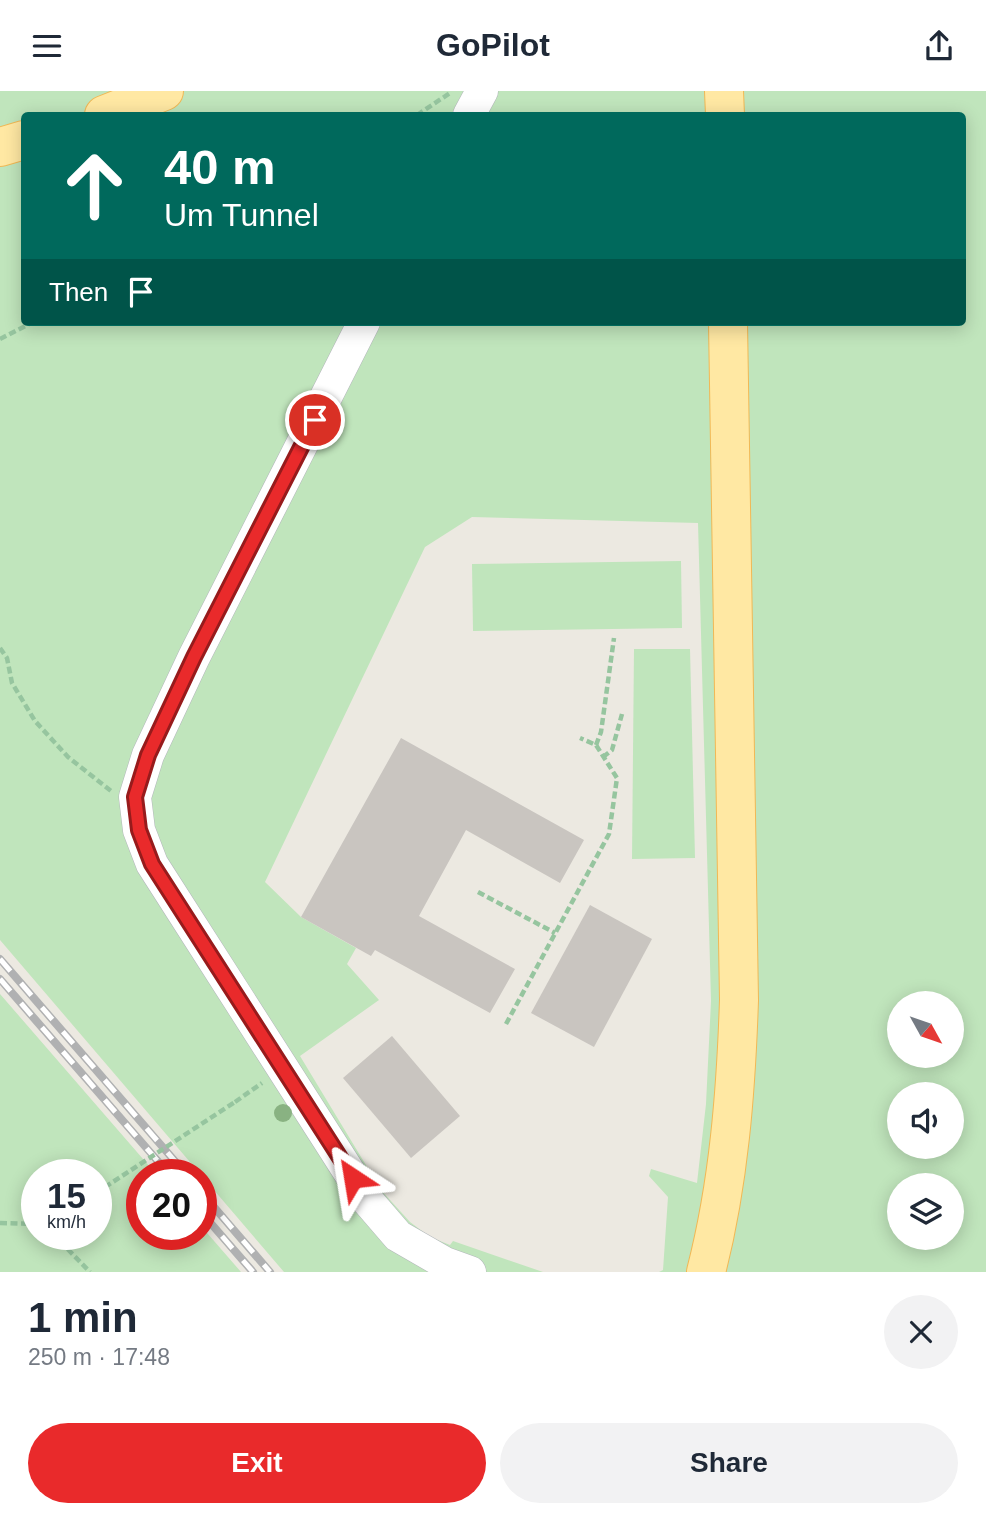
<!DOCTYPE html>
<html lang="en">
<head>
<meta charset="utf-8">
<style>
	:root { --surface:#fff; --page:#f2f2f3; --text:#1f2937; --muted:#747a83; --accent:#e92a2b }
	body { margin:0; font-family:Helvetica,sans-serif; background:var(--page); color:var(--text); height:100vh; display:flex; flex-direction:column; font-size:26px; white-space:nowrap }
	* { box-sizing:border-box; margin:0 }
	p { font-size:23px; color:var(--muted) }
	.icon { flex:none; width:38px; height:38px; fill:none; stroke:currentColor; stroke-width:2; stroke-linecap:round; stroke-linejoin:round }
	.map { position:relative; height:1181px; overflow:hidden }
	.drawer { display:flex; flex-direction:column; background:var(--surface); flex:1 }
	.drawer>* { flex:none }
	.guide { position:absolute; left:21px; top:21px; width:945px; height:214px; border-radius:7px; box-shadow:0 4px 18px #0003; background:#00695c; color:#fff; overflow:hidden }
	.needle { width:46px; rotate:130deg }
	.tools { position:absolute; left:887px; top:900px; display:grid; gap:14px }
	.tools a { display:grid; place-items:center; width:77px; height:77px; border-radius:50%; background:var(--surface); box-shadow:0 4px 18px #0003; font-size:35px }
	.speed { position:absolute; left:21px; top:1068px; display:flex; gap:14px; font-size:35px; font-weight:700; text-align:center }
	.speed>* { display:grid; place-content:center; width:91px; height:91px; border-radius:50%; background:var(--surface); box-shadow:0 4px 18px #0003; line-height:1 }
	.speed small { font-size:18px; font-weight:400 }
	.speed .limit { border:10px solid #d22; background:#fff; color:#111 }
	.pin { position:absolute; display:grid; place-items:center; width:60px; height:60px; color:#fff; margin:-30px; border:4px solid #fff; border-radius:50%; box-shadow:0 2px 7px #0007 }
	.me { position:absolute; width:77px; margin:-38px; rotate:327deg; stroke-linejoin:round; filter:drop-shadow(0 0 5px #0008) }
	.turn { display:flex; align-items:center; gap:24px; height:147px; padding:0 28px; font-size:32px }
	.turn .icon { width:91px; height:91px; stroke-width:2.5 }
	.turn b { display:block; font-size:49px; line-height:60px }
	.then { display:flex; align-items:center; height:66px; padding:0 28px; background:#0003; gap:14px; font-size:26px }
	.round { display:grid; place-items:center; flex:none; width:74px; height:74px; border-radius:37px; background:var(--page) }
	.headline { display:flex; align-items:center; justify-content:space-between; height:119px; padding:0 28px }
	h1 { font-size:42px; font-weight:700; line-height:52px }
	.button { display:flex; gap:14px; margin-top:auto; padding:14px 28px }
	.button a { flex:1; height:80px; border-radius:42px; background:var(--accent); color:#fff; font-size:28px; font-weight:700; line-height:80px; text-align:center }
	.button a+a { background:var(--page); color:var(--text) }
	header { display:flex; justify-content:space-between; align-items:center; height:91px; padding:0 28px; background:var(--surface); font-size:32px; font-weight:700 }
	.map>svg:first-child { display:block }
	.green { fill:#c0e5bc; fill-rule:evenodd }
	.building { fill:#c9c5c0 }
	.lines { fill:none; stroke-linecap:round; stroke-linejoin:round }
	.minor-casing { stroke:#b3b7bb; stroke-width:33 }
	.major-casing { stroke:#f1b855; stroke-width:40 }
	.path { stroke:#96c59f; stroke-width:4.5; stroke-dasharray:7 3.5; stroke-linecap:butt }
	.minor { stroke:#fff; stroke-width:32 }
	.major { stroke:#ffe8a3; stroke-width:38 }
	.rail-casing { stroke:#b0b1b2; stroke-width:8 }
	.rail { stroke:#fff; stroke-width:5; stroke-dasharray:16; stroke-linecap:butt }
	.path-bridge { stroke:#96c59f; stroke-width:4.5; stroke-dasharray:7 3.5; stroke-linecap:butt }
	.tree { fill:#89b282 }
	.route-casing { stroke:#971b1c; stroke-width:18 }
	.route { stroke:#e92a2b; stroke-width:12 }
</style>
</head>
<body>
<header><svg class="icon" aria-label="menu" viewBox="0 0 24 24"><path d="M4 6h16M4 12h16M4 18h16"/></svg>GoPilot<svg class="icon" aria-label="share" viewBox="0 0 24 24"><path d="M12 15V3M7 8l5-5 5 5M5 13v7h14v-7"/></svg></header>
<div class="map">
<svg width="986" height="1181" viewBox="0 0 986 1181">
	<rect width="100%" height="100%" fill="#ece9e1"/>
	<g class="green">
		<path d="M 0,0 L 986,0 L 986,1181 L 659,1181 L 663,1179 L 668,1106 L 649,1085 L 651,1078 L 697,1092 L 706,1013 L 711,910 L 698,432 L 472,426 L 425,456 L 265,791 L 301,826 L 356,857 L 347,873 L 379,909 L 300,965 L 381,1099 L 410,1131 L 430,1146 L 450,1154 L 453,1150 L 543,1181 L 284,1181 L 0,849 ZM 24,24 L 962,24 L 962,231 L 24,231 ZM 900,912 L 952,912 L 952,964 L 900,964 ZM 900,1003 L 952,1003 L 952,1055 L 900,1055 ZM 900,1094 L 952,1094 L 952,1146 L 900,1146 Z"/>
		<polygon points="681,470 682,537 473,540 472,473"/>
		<polygon points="634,558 690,558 695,767 632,768"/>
		<path d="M 0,903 L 156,1083 L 142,1083 L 142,1143 L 201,1143 L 201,1135 L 241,1181 L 0,1181 ZM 96,1083 L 96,1143 L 37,1143 L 37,1083 Z"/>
	</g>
	<g class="building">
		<polygon points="401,647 584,749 560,792 466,739 419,825 515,878 490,922 375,859 371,865 301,826"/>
		<polygon points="590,814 652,848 594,956 531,922"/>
		<polygon points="392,945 460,1025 411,1067 343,987"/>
	</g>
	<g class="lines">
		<defs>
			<g id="minor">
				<polyline points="469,24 482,0"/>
				<polyline points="364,231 194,566 148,664 135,706 139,739 152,773 367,1109 398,1145 445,1172 470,1181"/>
			</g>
			<g id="major">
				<polyline points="724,0 725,24"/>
				<polyline points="104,24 164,0"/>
				<polyline points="0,56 24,49"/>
				<path d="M 706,1181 C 729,1092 736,1000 739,909 L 728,231"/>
			</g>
		</defs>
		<use href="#minor" class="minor-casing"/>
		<use href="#major" class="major-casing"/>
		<g class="path">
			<polyline points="417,24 450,2"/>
			<polyline points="0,248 33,231"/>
			<polyline points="0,557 7,567 12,592 35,630 68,666 111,700"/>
			<polyline points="596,654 601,641 614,547"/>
			<polyline points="603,666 612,659 622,623"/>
			<polyline points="478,801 555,842"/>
			<polyline points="506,933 609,743 617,687 596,654 580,647"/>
			<polyline points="235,1011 262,992"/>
			<polyline points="0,1132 37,1133"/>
			<polyline points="53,1143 90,1181"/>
		</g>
		<use href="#minor" class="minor"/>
		<use href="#major" class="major"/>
		<defs>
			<g id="rail">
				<polyline points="0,868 186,1083"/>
				<polyline points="0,888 169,1083"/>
				<polyline points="201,1101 270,1181"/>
				<polyline points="201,1121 253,1181"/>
			</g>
		</defs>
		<use href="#rail" class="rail-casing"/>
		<use href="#rail" class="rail"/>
		<polyline class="path-bridge" points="96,1102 235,1011"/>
	</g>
	<circle class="tree" cx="283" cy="1022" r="9"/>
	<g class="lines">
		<defs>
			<polyline id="route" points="315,329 194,566 148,664 135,706 139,739 152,773 353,1087"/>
		</defs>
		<use href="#route" class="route-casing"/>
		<use href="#route" class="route"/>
	</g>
</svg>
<div class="tools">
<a><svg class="needle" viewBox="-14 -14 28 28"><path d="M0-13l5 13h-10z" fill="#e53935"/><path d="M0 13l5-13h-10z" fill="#747a83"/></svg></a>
<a><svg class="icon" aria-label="sound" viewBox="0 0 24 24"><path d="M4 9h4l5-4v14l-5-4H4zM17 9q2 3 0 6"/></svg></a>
<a><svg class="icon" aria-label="layers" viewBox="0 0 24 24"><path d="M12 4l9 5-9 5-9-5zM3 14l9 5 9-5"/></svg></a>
</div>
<div class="speed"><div>15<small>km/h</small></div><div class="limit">20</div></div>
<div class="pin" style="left:315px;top:329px;background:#d93025"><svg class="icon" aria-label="arrive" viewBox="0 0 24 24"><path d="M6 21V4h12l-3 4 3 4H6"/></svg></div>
<svg class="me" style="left:353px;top:1087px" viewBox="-20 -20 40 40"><path d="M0-17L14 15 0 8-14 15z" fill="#e92a2b" stroke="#fff" stroke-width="4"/></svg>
<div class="guide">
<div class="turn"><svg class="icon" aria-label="ahead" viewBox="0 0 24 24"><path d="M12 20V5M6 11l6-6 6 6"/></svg><div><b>40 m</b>Um Tunnel</div></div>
<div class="then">Then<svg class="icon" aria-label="arrive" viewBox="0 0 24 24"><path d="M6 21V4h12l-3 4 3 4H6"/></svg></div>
</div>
</div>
<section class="drawer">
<div class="headline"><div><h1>1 min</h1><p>250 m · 17:48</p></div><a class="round"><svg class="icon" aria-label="close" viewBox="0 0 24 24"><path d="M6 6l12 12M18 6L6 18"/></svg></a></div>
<div class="button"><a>Exit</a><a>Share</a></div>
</section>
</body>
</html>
